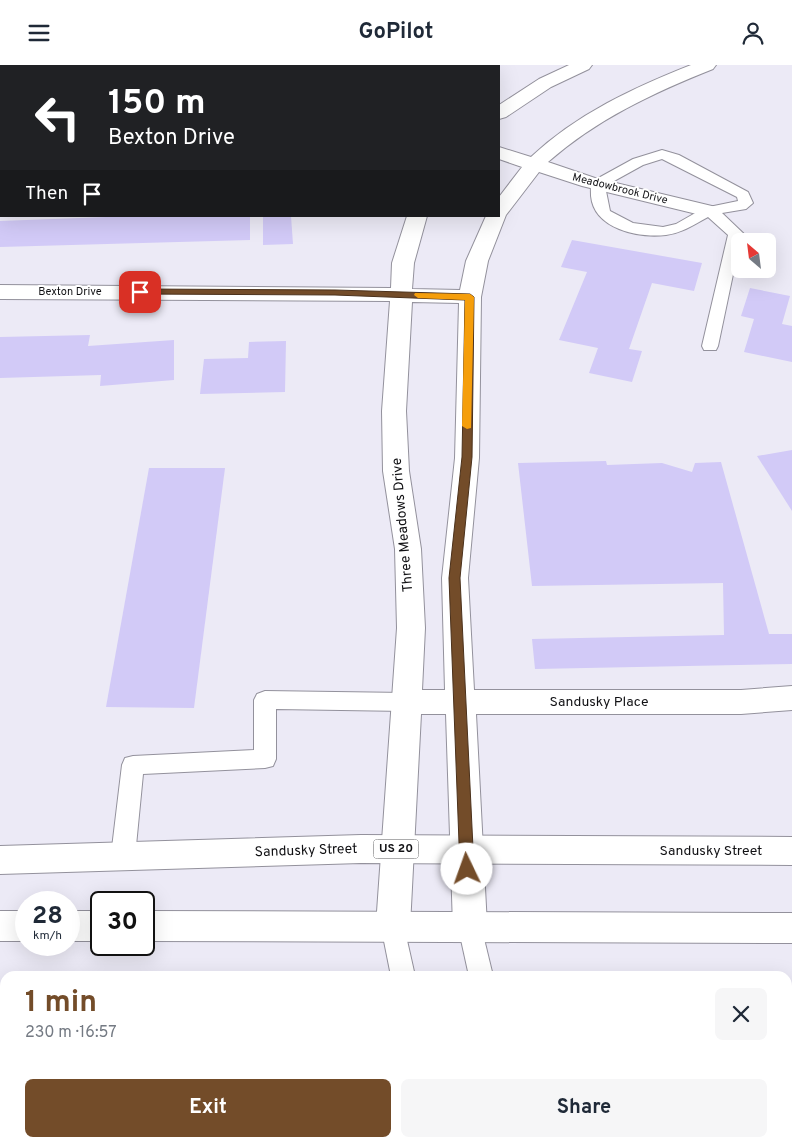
<!DOCTYPE html>
<html lang="en">
<head>
<meta charset="utf-8">
<style>
	:root { --surface:#fff; --page:#f6f6f7; --text:#1f2937; --muted:#747a83; --accent:#734c29 }
	body { margin:0; font-family:Overpass,sans-serif; background:var(--page); color:var(--text); height:100vh; display:flex; flex-direction:column; font-size:19px; white-space:nowrap }
	* { box-sizing:border-box; margin:0 }
	p { font-size:16px; color:var(--muted) }
	.icon { flex:none; width:28px; height:28px; fill:none; stroke:currentColor; stroke-width:2; stroke-linecap:round; stroke-linejoin:round }
	.map { position:relative; flex:1; overflow:hidden }
	.sheet { position:absolute; left:0px; top:906px; width:792px; height:176px; display:flex; flex-direction:column; background:var(--surface); border-radius:15px 15px 0 0; box-shadow:0 5px 20px #0002 }
	.sheet>* { flex:none }
	.guide { position:absolute; left:0px; top:0px; width:500px; height:152px; box-shadow:0 5px 20px #0002; background:#202124; color:#fff; overflow:hidden }
	.needle { width:32px; rotate:332deg }
	.controls { position:absolute; left:731px; top:168px; display:grid; gap:10px }
	.controls a { display:grid; place-items:center; width:45px; height:45px; border-radius:8px; background:var(--surface); box-shadow:0 5px 20px #0002; font-size:25px }
	.speed { position:absolute; left:15px; top:826px; display:flex; gap:10px; font-size:25px; font-weight:700; text-align:center }
	.speed>* { display:grid; place-content:center; width:65px; height:65px; border-radius:50%; background:var(--surface); box-shadow:0 5px 20px #0002; line-height:1 }
	.speed small { font-size:12px; font-weight:400 }
	.speed .limit { border:2px solid #111; border-radius:8px; background:#fff; color:#111 }
	.pin { position:absolute; display:grid; place-items:center; width:42px; height:42px; color:#fff; margin:-21px; border-radius:10px; box-shadow:0 2px 8px #0006 }
	.me { position:absolute; width:55px; margin:-28px; rotate:357deg; stroke-linejoin:round; filter:drop-shadow(0 0 4px #0008) }
	.turn { display:flex; align-items:center; gap:18px; height:105px; padding:0 25px; font-size:22px }
	.turn .icon { width:65px; height:65px; stroke-width:2.5 }
	.turn b { display:block; font-size:35px; line-height:42px }
	.then { display:flex; align-items:center; height:48px; padding:0 25px; background:#0003; gap:10px; font-size:19px }
	.round { display:grid; place-items:center; flex:none; width:52px; height:52px; border-radius:8px; background:var(--page) }
	.headline { display:flex; align-items:center; justify-content:space-between; height:85px; padding:0 25px }
	h1 { font-size:30px; font-weight:700; line-height:38px; color:var(--accent) }
	.primary-button { display:flex; gap:10px; margin-top:auto; padding:10px 25px }
	.primary-button a { flex:1; height:58px; border-radius:8px; background:var(--accent); color:#fff; font-size:20px; font-weight:700; line-height:58px; text-align:center }
	.primary-button a+a { background:var(--page); color:var(--text) }
	header { display:flex; justify-content:space-between; align-items:center; height:65px; padding:0 25px; background:var(--surface); font-size:22px; font-weight:700 }
	.map>svg:first-child { display:block }
	.building { fill:#d2caf7 }
	.lines { fill:none; stroke-linecap:round; stroke-linejoin:round }
	.service-casing { stroke:#93919c; stroke-width:2 }
	.minor-casing { stroke:#93919c; stroke-width:2 }
	.primary-casing { stroke:#93919c; stroke-width:2 }
	.service { fill:#fff; fill-rule:evenodd }
	.minor { fill:#fff; fill-rule:evenodd }
	.primary { fill:#fff; fill-rule:evenodd }
	.route { fill:#734c29; stroke:#4b311b }
	.slow { fill:#f59e0b }
	.labels { text-anchor:middle; dominant-baseline:central; stroke-width:4; stroke-linejoin:round; paint-order:stroke }
	.far-street-label { font-size:11px; fill:#111114; stroke:#fff }
	.shield { fill:#fff; stroke:#58585a; stroke-width:1 }
	.shield-label { font-size:12px; font-weight:bold; fill:#111114 }
	.street-label { font-size:14px; fill:#111114; stroke:#fff }
</style>
</head>
<body>
<header><svg class="icon" aria-label="menu" viewBox="0 0 24 24"><path d="M4 6h16M4 12h16M4 18h16"/></svg>GoPilot<svg class="icon" aria-label="person" viewBox="0 0 24 24"><circle cx="12" cy="8" r="4"/><path d="M4 21q1-7 8-7t8 7"/></svg></header>
<div class="map">
<svg width="792" height="1082" viewBox="0 0 792 1082">
	<rect width="100%" height="100%" fill="#eceaf6"/>
	<g class="building">
		<polygon points="132,151 250,151 250,175 0,182 0,156"/>
		<polygon points="263,151 291,151 293,179 263,180"/>
		<polygon points="572,175 702,198 694,226 652,218 629,284 642,286 632,317 589,308 598,283 559,275 587,207 561,202"/>
		<polygon points="750,223 790,231 782,259 792,261 792,297 744,287 754,254 741,251"/>
		<polygon points="90,270 88,281 174,275 174,315 100,321 101,310 0,313 0,272"/>
		<polygon points="286,276 285,327 200,329 204,294 248,293 249,277"/>
		<polygon points="792,385 792,446 757,391"/>
		<polygon points="606,396 607,400 662,398 692,407 695,398 721,397 769,569 792,569 792,599 535,604 532,574 724,570 723,518 532,521 518,398"/>
		<polygon points="149,403 225,403 194,643 106,642"/>
	</g>
	<g class="lines">
		<defs>
			<g id="service">
				<path d="M 662,85 L 679,90 L 748,127 L 753,138 L 746,144 L 722,148 L 744,169 L 740,176 L 718,281 L 716,285 L 704,285 L 702,281 L 728,170 L 708,152 C 693,160 682,168 666,170 C 638,173 594,164 591,131 C 591,125 590,121 593,116 L 633,94 ZM 662,94 L 737,132 L 738,136 L 704,143 L 676,159 L 663,162 L 633,158 L 610,146 L 605,121 L 643,100 Z"/>
				<polygon points="265,626 406,628 414,631 417,637 414,643 406,646 276,644 276,694 273,701 265,703 143,709 135,791 131,798 123,801 115,798 111,791 122,700 125,693 133,691 254,685 254,635 257,629"/>
				<polygon points="393,850 402,853 415,911 391,911 381,861 384,853"/>
				<polygon points="470,850 479,853 493,911 469,911 458,861 461,853"/>
				<rect x="0" y="952" width="5" height="26"/>
				<polygon points="665,1078 693,1078 695,1082 667,1082"/>
			</g>
			<g id="minor">
				<polygon points="318,0 337,0 338,1 319,1"/>
				<polygon points="569,0 592,0 589,4 551,22 506,52 499,54 499,40 539,14"/>
				<path d="M 691,0 L 716,0 L 713,4 C 653,28 597,54 548,97 L 595,113 L 716,142 L 719,146 L 716,150 L 709,152 L 582,121 L 539,107 L 506,150 L 488,196 L 481,232 L 479,393 L 468,513 L 474,625 L 741,625 L 792,621 L 792,645 L 741,649 L 476,649 L 487,861 L 482,872 L 470,876 L 458,872 L 453,861 L 446,649 L 421,649 L 410,861 L 405,872 L 393,876 L 381,872 L 376,861 L 397,563 L 395,484 L 383,406 L 382,346 L 390,236 L 0,234 L 0,220 L 391,223 L 392,198 L 407,151 L 427,151 L 414,198 L 412,224 L 460,225 L 466,196 L 486,151 L 499,151 L 499,132 L 522,102 L 499,94 L 499,82 L 531,92 C 577,49 633,23 691,0 ZM 412,237 L 459,238 L 455,393 L 442,513 L 445,625 L 422,625 L 425,563 L 421,484 L 409,406 L 406,346 Z"/>
			</g>
			<g id="primary">
				<polygon points="361,770 792,772 792,800 361,798 0,809 0,781"/>
				<rect x="0" y="846" width="26" height="30"/>
				<rect x="69" y="846" width="32" height="30"/>
				<polygon points="144,846 792,848 792,878 144,876"/>
			</g>
		</defs>
		<use href="#service" class="service-casing"/>
		<use href="#minor" class="minor-casing"/>
		<use href="#primary" class="primary-casing"/>
		<use href="#service" class="service"/>
		<use href="#minor" class="minor"/>
		<use href="#primary" class="primary"/>
	</g>
	<polygon class="route" points="140,224 335,225 470,229 474,232 472,392 460,513 474,804 472,808 467,809 462,808 460,804 449,513 462,392 465,235 335,230 137,229 137,225"/>
	<polygon class="slow" points="415,228 470,229 474,232 471,363 467,364 462,361 465,235 418,233 414,230"/>
	<g class="labels">
		<g class="far-street-label">
			<text transform="translate(620 124) rotate(14)">Meadowbrook Drive</text>
			<text x="70" y="227">Bexton Drive</text>
		</g>
		<rect class="shield" x="373.5" y="774.5" width="45" height="19" rx="4"/>
		<g class="shield-label">
			<text x="396" y="784">US 20</text>
		</g>
		<g class="street-label">
			<text transform="translate(403 460) rotate(-95)">Three Meadows Drive</text>
			<text x="599" y="637">Sandusky Place</text>
			<text transform="translate(306 786) rotate(-2)">Sandusky Street</text>
			<text x="711" y="786">Sandusky Street</text>
		</g>
	</g>
</svg>
<div class="controls">
<a><svg class="needle" viewBox="-14 -14 28 28"><path d="M0-13l5 13h-10z" fill="#e53935"/><path d="M0 13l5-13h-10z" fill="#747a83"/></svg></a>
</div>
<div class="speed"><div>28<small>km/h</small></div><div class="limit">30</div></div>
<div class="pin" style="left:140px;top:227px;background:#d93025"><svg class="icon" aria-label="arrive" viewBox="0 0 24 24"><path d="M6 21V4h12l-3 4 3 4H6"/></svg></div>
<svg class="me" style="left:467px;top:804px" viewBox="-20 -20 40 40"><circle r="19" fill="#fff"/><path d="M0-13L10 11 0 6-10 11z" fill="#734c29"/></svg>
<div class="guide">
<div class="turn"><svg class="icon" aria-label="left" viewBox="0 0 24 24"><path d="M17 20v-9H6M10 6l-5 5 5 5"/></svg><div><b>150 m</b>Bexton Drive</div></div>
<div class="then">Then<svg class="icon" aria-label="arrive" viewBox="0 0 24 24"><path d="M6 21V4h12l-3 4 3 4H6"/></svg></div>
</div>
<section class="sheet">
<div class="headline"><div><h1>1 min</h1><p>230 m · 16:57</p></div><a class="round"><svg class="icon" aria-label="close" viewBox="0 0 24 24"><path d="M6 6l12 12M18 6L6 18"/></svg></a></div>
<div class="primary-button"><a>Exit</a><a>Share</a></div>
</section>
</div>
</body>
</html>
